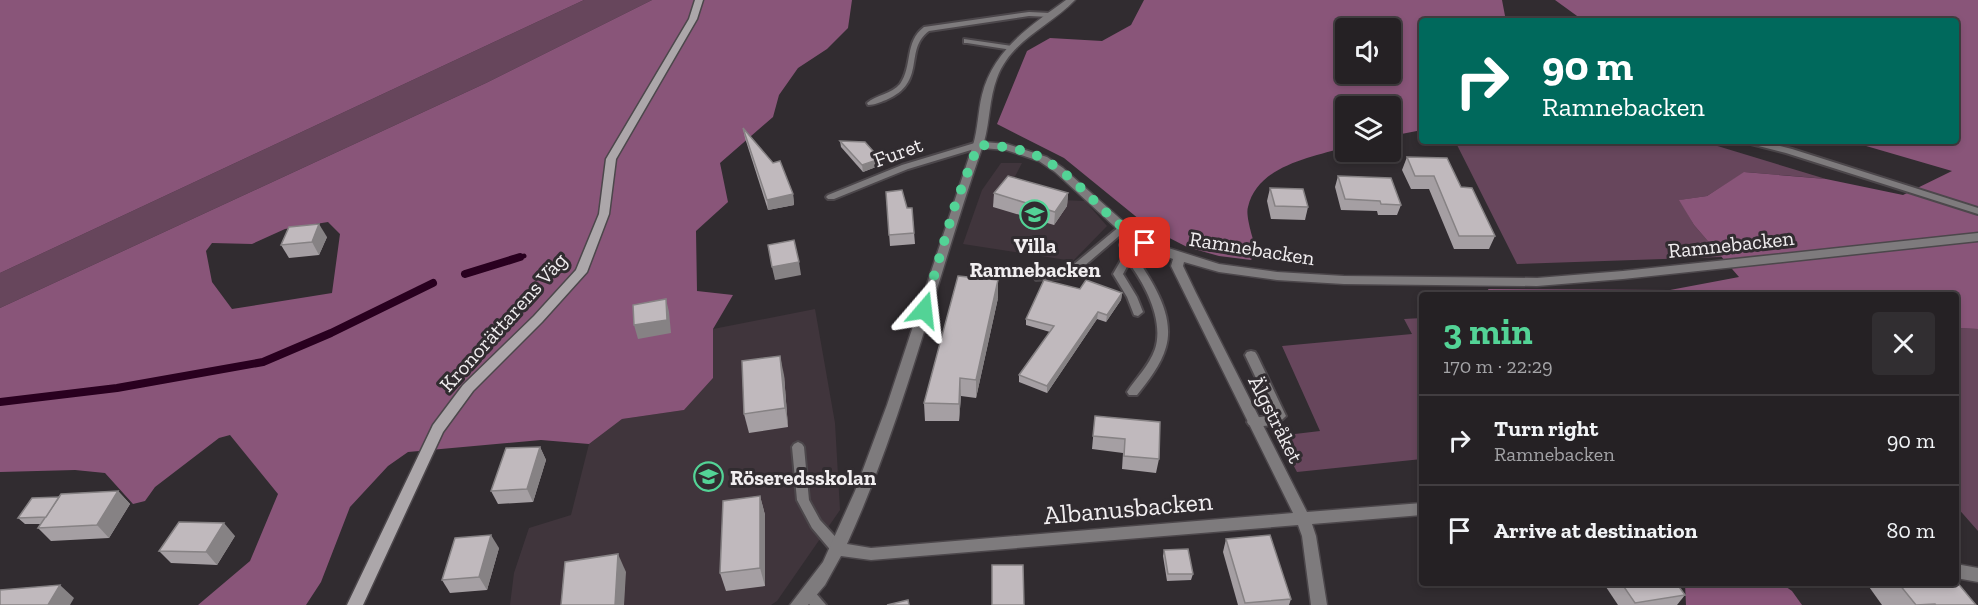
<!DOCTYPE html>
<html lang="en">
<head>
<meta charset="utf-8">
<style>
	:root { --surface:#252124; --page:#312e31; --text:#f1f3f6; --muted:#a3a3a6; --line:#423e41; --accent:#53d396 }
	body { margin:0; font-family:"Zilla Slab",serif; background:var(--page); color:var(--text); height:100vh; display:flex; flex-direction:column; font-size:22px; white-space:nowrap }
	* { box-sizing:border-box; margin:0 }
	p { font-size:20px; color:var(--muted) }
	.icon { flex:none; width:33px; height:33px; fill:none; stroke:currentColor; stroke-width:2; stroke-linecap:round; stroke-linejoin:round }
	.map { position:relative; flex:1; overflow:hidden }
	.sheet { position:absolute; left:1419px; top:292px; width:540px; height:294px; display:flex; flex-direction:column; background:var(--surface); border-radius:6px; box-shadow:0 3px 9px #0003,0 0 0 2px var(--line) }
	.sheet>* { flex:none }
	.top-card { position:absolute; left:1419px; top:18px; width:540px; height:126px; border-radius:6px; box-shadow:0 3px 9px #0003,0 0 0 2px var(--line); background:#00695c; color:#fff; overflow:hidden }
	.fabs { position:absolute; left:1335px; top:18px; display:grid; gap:12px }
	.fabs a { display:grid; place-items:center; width:66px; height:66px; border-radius:6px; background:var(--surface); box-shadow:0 3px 9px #0003,0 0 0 2px var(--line); font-size:30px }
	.pin { position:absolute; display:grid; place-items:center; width:51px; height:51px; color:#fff; margin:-26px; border-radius:12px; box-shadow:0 3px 9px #0006 }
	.me { position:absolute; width:66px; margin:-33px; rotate:17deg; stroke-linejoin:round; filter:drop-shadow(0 0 4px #0008) }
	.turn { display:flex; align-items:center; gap:21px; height:126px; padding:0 24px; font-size:27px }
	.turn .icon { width:78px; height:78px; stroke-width:2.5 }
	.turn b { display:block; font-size:42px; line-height:51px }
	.round { display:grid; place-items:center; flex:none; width:63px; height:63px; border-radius:6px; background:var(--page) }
	.head { display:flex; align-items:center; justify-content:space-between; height:102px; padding:0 24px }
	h1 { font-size:36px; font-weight:800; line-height:45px; color:var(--accent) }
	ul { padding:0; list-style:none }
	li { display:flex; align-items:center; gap:18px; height:90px; padding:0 24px; border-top:2px solid var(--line) }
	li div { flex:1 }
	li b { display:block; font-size:22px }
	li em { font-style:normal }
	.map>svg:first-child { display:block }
	.built { fill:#40353c }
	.green { fill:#67465c }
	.forest { fill:#895579; fill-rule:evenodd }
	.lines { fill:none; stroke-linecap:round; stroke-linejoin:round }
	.stream-far1 { stroke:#29001f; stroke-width:5 }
	.stream { stroke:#29001f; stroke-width:8 }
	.lane-casing { stroke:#4c474b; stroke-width:4 }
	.street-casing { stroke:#4c474b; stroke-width:3 }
	.secondary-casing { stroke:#4c474b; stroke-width:3 }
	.lane { fill:#7e7b7d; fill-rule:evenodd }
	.street { fill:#7e7b7d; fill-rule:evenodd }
	.secondary { fill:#aca7aa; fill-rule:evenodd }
	.wall { fill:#a59fa3 }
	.shaded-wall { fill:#868284 }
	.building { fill:#c0b9bd; stroke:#868284; stroke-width:1.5 }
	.route { stroke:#53d396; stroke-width:10; stroke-dasharray:0 18 }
	.labels { text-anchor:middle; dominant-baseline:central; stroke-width:6; stroke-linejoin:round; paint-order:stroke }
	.street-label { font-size:21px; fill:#f1eef0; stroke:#312c30 }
	.poi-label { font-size:21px; font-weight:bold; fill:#f1eef0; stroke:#312c30 }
	.near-street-label { font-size:26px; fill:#f1eef0; stroke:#312c30 }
</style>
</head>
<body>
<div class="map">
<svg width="1978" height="605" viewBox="0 0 1978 605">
	<rect width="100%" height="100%" fill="#312c30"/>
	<g class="built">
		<polygon points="1001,163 1022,163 1011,184 1060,200 1085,201 1107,226 1073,261 963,244 982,190"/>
		<polygon points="815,309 835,423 840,510 777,601 771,605 510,605 514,573 529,528 571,515 589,444 622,419 684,410 713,378 713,329"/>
	</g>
	<g class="green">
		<polygon points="584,0 652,0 486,83 0,308 0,273"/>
		<polygon points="1455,141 1701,141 1826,179 1745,172 1707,196 1680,200 1694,225 1722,257 1517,264"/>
		<polygon points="1422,318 1422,459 1297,472 1278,436 1320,431 1282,346 1412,334 1404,319"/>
		<polygon points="1956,328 1978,329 1978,531 1956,506"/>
	</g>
	<g class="forest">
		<polygon points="0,0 584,0 0,273"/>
		<path d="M 652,0 L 852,0 L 848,28 L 827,49 L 798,68 L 779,95 L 773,117 L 720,163 L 728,202 L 696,231 L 697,291 L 733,295 L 713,329 L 713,378 L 684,410 L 622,419 L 589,444 L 541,440 L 408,452 L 388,466 L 350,507 L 321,582 L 306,605 L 198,605 L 250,561 L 278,494 L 230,435 L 219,438 L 155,487 L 145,501 L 133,504 L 105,473 L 75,470 L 0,472 L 0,308 L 486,83 ZM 328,222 L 340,234 L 332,293 L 232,309 L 212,282 L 206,251 L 212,243 L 252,244 L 285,229 Z"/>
		<path d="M 1144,0 L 1502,0 L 1506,21 L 1422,21 L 1422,130 L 1391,136 L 1390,106 L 1346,106 L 1345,147 C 1311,158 1258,165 1248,207 C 1245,216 1254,242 1257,252 L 1251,260 L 1219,256 L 1187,247 L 1150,228 L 1064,158 L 997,124 L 1027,51 L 1050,38 L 1102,41 L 1131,25 ZM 1390,28 L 1390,74 L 1346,74 L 1346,28 Z"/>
		<polygon points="1555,0 1978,0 1978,329 1956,328 1956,296 1491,296 1488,289 1670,290 1739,277 1694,225 1679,200 1707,196 1744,172 1826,179 1903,195 1952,171 1849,141 1956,141 1956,21 1584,21"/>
		<polygon points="1685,584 1782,584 1792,591 1802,605 1686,605"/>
	</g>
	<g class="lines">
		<polyline class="stream-far1" points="515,259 524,256"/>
		<g class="stream">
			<polyline points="465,274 520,257"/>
			<polyline points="0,402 117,388 263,362 331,333 433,283"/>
		</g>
		<defs>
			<g id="lane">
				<path d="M 1029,12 L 1050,13 L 1054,15 L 1050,17 L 1029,16 L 929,31 C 903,50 928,82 886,100 C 880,102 875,105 868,105 L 867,103 C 876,95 892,94 900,84 C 913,66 904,42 924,27 Z"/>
				<polygon points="964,39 1012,46 1016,48 1012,50 967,43 964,43"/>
				<polygon points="1746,141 1761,141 1792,149 1978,208 1978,214 1786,153 1747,143"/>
				<polygon points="978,142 982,145 981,147 908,169 834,199 828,199 826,197 828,195 902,165"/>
				<polygon points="1123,225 1126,226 1128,228 1126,230 1075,274 1063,278 1036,280 1035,278 1036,276 1067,270 1120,226"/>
				<path d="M 1130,231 L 1135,234 L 1130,245 L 1131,249 C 1148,276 1176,312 1166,347 C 1161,365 1148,381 1137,395 L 1129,395 L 1127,392 C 1136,378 1149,366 1155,349 C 1164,321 1146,286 1129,263 L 1123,274 L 1137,297 L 1143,312 L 1138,316 L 1134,315 L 1127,297 L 1113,274 L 1124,255 L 1120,245 L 1127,232 Z"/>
				<path d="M 1251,351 L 1255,352 L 1257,355 L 1286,416 C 1277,426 1262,428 1249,425 L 1247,422 L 1249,419 C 1257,416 1266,418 1273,414 L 1245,355 L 1247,352 Z"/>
				<polygon points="798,442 802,444 804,447 809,500 820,520 843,545 844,549 843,553 838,555 833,553 812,528 797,500 792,447 794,444"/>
				<polygon points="809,589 814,591 826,605 810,605 802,595 804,591"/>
			</g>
			<g id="street">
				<path d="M 1066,0 L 1075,0 C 1049,27 1011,40 997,78 C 989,99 990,121 984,142 L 1007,144 L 1047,157 L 1063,168 L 1134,231 L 1162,246 L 1219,264 L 1277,272 L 1344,276 L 1537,278 L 1623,271 L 1978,233 L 1978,241 L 1623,279 L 1537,286 L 1344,284 L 1277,280 L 1219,272 L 1184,262 L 1183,266 L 1196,293 L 1307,512 L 1422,503 L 1422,515 L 1312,524 L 1316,536 L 1327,605 L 1311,605 L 1302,536 L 1298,525 L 871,560 L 841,556 L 825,585 L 808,605 L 790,605 L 823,562 L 855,491 L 887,405 L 973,145 C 978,129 978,111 982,95 C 993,50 1030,26 1066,0 ZM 982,148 L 1006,150 L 1039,161 L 1055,172 L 1126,237 L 1154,252 L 1173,259 L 1171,266 L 1293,513 L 871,548 L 847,544 C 905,417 936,280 982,148 Z"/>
				<polygon points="1956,564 1978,568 1978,582 1956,578"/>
			</g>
			<polygon id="secondary" points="695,0 703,0 697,19 616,159 609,214 587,272 542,322 473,391 443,432 363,605 347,605 433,425 463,385 534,316 576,270 599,214 606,159 689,19"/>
		</defs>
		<use href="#lane" class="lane-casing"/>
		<use href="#street" class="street-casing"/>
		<use href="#secondary" class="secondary-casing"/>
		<use href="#lane" class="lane"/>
		<use href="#street" class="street"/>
		<use href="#secondary" class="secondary"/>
	</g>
	<g class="wall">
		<polygon points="743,128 793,194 794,205 768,210 745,138"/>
		<polygon points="840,141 881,165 863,172 841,147"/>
		<polygon points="1407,157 1461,187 1495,236 1489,249 1454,249 1429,189 1411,189 1402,170"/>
		<polygon points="1338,176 1401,205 1397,215 1378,215 1377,211 1341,210 1335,187"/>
		<polygon points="1270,188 1308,207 1305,220 1271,219 1267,201"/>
		<polygon points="886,192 907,208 912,208 915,244 890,246"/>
		<polygon points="994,193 1068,193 1067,206 1054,225 993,207"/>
		<polygon points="327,237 319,255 289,258 281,245"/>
		<polygon points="1122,293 1121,300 1106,322 1097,319 1047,393 1019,382 1019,375 1050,332 1026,325 1026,319"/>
		<polygon points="998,298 976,398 961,396 959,421 925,421 924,403"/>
		<polygon points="784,375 788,427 749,433 744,414"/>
		<polygon points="1095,416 1159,459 1156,473 1122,469 1123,453 1092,449"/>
		<polygon points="540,447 546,460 533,502 498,504 491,491"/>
		<polygon points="118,491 130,504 109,538 51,541 38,528 41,524 25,524 18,518 59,497"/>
		<polygon points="760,496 765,515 765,586 726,591 720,573"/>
		<polygon points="235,536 217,565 171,563 159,551"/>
		<polygon points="1226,539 1291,599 1289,605 1238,605 1223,552"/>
		<polygon points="499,548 487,590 450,593 442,580"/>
		<polygon points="1164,550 1193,574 1191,580 1167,581 1163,556"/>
		<polygon points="1604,584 1677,584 1685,595 1677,605 1618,605"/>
		<polygon points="1867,584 1956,584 1976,605 1882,605"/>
	</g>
	<g class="shaded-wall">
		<polygon points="880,159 881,165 863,172 862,165"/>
		<polygon points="1068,193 1067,206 1054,225 1055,212"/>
		<polygon points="793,194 794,205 768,210 767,200"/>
		<polygon points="319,224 327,237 319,255 312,242"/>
		<polygon points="799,262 801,275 775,280 772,267"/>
		<polygon points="998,280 998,298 976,398 976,380"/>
		<polygon points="1122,293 1121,300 1106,322 1107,315"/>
		<polygon points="666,299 669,312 671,333 638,339 634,325"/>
		<polygon points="1098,312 1097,319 1047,393 1047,386"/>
		<polygon points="780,356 784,375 788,427 785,408"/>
		<polygon points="960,378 961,396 959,421 959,404"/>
		<polygon points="540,447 546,460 533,502 527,489"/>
		<polygon points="118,491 130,504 109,538 97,525"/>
		<polygon points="760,496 765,515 765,586 760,568"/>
		<polygon points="224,523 235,536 217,565 206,552"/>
		<polygon points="491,535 499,548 487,590 479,577"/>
		<polygon points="618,554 626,572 624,605 615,605"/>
		<polygon points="60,585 74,598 70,605 48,605"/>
	</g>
	<g class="building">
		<polygon points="743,128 773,163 780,161 793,194 767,200"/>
		<polygon points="840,141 865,142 880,159 862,165"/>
		<polygon points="1407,157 1447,158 1461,187 1472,188 1495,236 1459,236 1434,176 1415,176"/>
		<polygon points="1008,176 1068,193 1055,212 994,193"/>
		<polygon points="1338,176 1391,178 1401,205 1381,204 1380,201 1345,199"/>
		<polygon points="1270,188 1303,189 1308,207 1275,206"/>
		<polygon points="902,190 907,208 912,208 914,233 889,235 886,192"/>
		<polygon points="319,224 312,242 281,245 289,227"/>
		<polygon points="794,240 799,262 772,267 768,245"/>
		<polygon points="958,276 998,280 976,380 960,378 959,404 924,403"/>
		<polygon points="1044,280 1080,289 1086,280 1122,293 1107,315 1098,312 1047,386 1019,375 1054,326 1026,319"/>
		<polygon points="666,299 667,320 634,325 633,305"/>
		<polygon points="780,356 785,408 744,414 742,361"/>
		<polygon points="1095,416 1160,422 1159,459 1124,456 1125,439 1093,436"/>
		<polygon points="540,447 527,489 491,491 506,448"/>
		<polygon points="118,491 97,525 38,528 61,494"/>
		<polygon points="760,496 760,568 720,573 723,501"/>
		<polygon points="59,497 46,517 18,518 32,498"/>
		<polygon points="179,522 224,523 206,552 159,551"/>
		<polygon points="491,535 479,577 442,580 455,538"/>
		<polygon points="1270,535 1291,599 1245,603 1226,539"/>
		<polygon points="1188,549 1193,574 1168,574 1164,550"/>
		<polygon points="618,554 615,605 561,605 565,562"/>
		<polygon points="992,565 1023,565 1024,605 992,605"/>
		<polygon points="1956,581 1976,605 1936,605 1935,604 1916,605 1899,584 1956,584"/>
		<polygon points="1622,584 1677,584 1685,595 1635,603"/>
		<polygon points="60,585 48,605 0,605 0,590"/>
		<polygon points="908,600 909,605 887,605"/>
	</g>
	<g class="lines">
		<path class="route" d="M 924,310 L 954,208 L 978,145 C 1001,146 1025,148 1045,160 C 1083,182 1107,221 1145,243"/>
	</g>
	<defs>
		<symbol id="school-ring" viewBox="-11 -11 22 22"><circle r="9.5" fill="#312c30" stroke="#53d396" stroke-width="1.5"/><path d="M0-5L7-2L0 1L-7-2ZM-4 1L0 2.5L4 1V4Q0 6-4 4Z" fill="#53d396"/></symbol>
	</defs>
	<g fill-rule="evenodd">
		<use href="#school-ring" x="1018" y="198" width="33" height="33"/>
		<use href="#school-ring" x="692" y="460" width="33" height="33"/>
	</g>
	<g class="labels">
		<g class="street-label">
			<text transform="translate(898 152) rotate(-20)">Furet</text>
			<text transform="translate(1731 244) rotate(-6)">Ramnebacken</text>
			<text transform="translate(1252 248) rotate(9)">Ramnebacken</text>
			<text transform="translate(503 322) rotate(-48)">Kronorättarens Väg</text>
			<text transform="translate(1276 419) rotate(63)">Älgstråket</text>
		</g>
		<g class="poi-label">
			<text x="1035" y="245">Villa<tspan x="1035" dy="24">Ramnebacken</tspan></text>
			<text x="730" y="477" text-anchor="start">Röseredsskolan</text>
		</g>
		<g class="near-street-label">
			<text transform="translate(1128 508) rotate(-5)">Albanusbacken</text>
		</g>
	</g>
</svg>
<div class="fabs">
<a><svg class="icon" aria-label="sound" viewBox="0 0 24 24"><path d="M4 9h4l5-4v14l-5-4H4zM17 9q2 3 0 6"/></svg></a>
<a><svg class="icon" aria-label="layers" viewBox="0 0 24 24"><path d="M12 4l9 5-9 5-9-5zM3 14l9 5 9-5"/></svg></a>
</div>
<div class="pin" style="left:1145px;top:243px;background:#d93025"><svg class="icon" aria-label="arrive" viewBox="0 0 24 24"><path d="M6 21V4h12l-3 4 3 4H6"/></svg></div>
<svg class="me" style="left:924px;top:310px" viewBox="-20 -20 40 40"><path d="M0-17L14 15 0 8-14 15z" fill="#53d396" stroke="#fff" stroke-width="4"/></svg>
<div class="top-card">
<div class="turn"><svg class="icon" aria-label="right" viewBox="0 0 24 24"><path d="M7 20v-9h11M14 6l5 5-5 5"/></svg><div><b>90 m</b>Ramnebacken</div></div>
</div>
<section class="sheet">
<div class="head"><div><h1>3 min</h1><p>170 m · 22:29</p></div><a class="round"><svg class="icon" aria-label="close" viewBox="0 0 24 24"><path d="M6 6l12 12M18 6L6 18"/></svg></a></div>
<ul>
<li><svg class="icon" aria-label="right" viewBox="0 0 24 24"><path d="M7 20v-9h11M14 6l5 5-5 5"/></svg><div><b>Turn right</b><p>Ramnebacken</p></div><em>90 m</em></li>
<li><svg class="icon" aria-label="arrive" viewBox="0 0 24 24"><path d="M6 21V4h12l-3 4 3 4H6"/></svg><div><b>Arrive at destination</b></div><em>80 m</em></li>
</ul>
</section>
</div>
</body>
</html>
